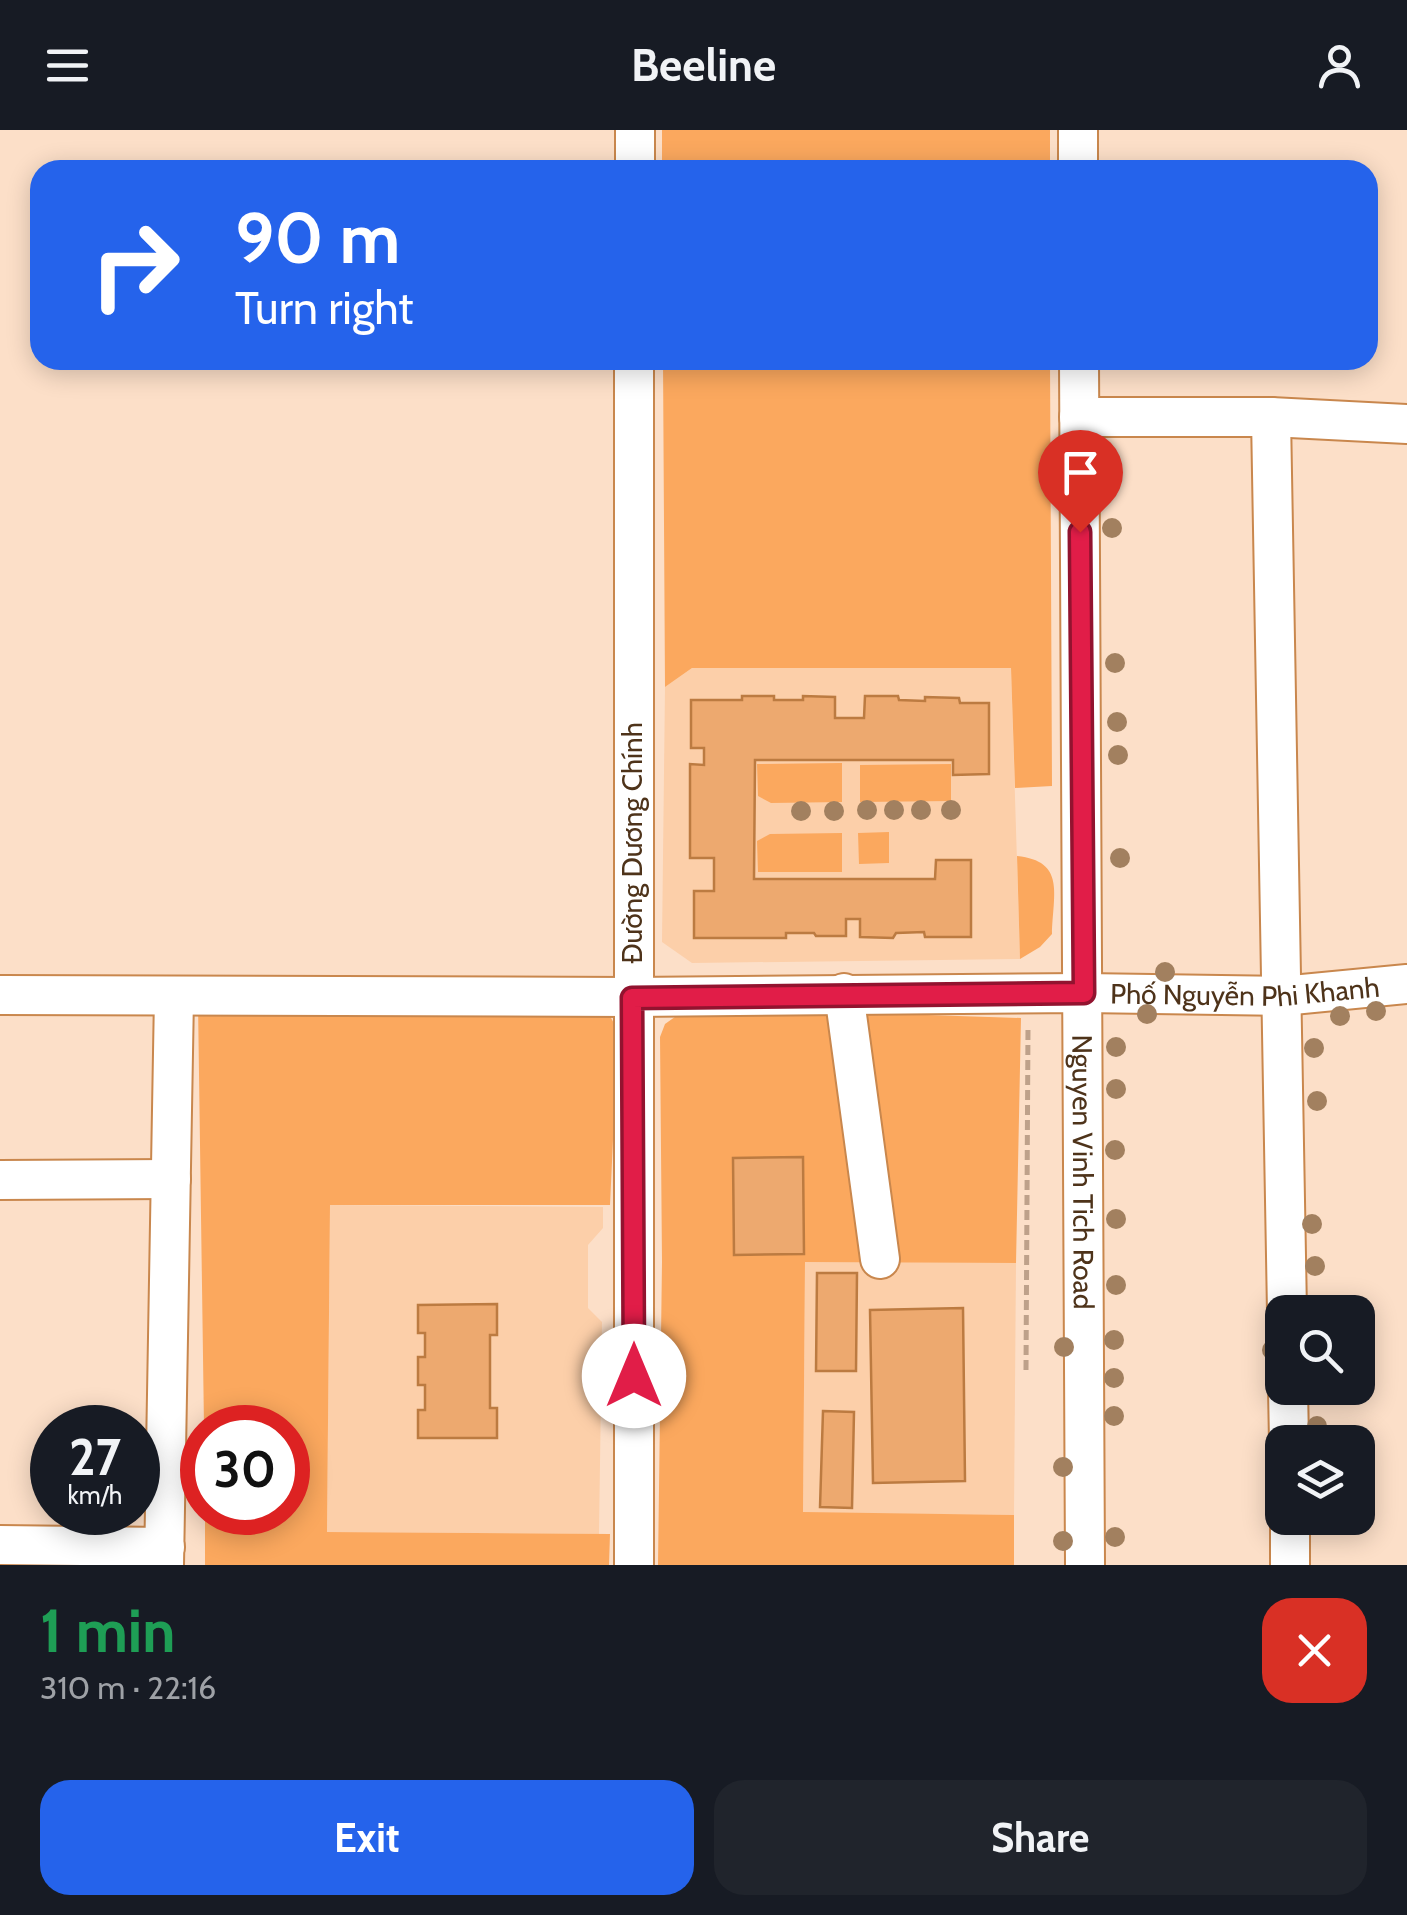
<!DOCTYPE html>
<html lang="en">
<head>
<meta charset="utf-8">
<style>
	:root { --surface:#171b24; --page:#20242c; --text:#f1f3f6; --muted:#9ea1a6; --accent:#2563eb }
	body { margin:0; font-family:Cabin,sans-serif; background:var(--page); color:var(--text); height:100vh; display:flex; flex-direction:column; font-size:38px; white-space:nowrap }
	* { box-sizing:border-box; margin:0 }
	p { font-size:32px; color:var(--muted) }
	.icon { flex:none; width:55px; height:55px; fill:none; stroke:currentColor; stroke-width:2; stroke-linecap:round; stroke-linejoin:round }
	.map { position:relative; height:1435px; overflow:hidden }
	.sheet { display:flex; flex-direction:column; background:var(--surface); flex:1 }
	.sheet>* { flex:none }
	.top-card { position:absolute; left:30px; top:30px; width:1348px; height:210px; border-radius:30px; box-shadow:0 5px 25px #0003; background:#2563eb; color:#fff; overflow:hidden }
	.fabs { position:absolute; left:1265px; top:1165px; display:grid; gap:20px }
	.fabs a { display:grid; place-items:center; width:110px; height:110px; border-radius:20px; background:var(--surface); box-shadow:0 5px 25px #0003; font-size:50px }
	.speed { position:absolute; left:30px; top:1275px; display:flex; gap:20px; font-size:50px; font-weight:700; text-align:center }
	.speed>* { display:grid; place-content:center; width:130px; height:130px; border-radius:50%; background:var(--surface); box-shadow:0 5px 25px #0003; line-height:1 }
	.speed small { font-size:25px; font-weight:400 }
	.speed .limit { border:15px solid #d22; background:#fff; color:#111 }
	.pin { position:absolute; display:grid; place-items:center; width:85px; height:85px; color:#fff; margin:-102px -42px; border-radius:50% 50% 50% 0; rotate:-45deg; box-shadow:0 0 10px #0007 }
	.pin .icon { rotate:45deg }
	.me { position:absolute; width:110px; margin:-55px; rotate:0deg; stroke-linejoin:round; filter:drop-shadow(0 0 8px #0008) }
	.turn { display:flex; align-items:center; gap:35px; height:210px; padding:0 40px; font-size:45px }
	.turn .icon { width:130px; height:130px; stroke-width:2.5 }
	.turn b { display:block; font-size:70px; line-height:85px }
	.round { display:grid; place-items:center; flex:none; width:105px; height:105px; border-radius:30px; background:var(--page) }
	.overview { display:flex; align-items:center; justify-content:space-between; height:170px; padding:0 40px }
	h1 { font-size:60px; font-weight:700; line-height:75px; color:#1e9e55 }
	.button { display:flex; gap:20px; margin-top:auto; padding:20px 40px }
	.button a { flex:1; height:115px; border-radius:30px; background:var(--accent); color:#fff; font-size:40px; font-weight:700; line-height:115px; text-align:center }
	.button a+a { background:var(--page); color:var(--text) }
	header { display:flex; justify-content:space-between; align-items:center; height:130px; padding:0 40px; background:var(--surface); font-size:45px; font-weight:700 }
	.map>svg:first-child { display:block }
	.built { fill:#fccfa9 }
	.green { fill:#fba85e }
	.building { fill:#eda96f; stroke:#bc7b41; stroke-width:2.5 }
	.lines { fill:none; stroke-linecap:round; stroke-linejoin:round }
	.minor-casing { stroke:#c9874d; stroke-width:42 }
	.path { stroke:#bea18a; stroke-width:5; stroke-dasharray:10 5; stroke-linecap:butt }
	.minor { stroke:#fff; stroke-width:38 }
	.tree { fill:#a2805f }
	.route-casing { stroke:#92132f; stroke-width:25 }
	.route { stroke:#e11d48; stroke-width:18 }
	.labels { text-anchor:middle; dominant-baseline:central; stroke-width:8; stroke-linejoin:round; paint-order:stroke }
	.street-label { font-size:28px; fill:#4e331a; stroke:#fff }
</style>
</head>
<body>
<header><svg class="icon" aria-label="menu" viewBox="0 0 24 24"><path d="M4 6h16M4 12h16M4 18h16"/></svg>Beeline<svg class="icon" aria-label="person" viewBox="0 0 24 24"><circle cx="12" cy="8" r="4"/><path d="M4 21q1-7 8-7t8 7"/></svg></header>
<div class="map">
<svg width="1407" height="1435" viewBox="0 0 1407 1435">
	<rect width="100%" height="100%" fill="#fcdfc8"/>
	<g class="built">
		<polygon points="692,538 1011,538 1020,829 692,833 662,812 665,557"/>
		<polygon points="330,1075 603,1077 603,1098 588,1115 588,1178 602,1192 599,1404 327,1402"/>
		<polygon points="805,1131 1016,1133 1014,1385 803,1383"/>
	</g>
	<g class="green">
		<rect x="662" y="0" width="388" height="40"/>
		<polygon points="663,230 1050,230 1052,656 1015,658 1011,538 692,538 665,557"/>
		<polygon points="842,633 842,672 771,673 758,666 757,634"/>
		<polygon points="951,634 951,671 860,672 860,635"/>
		<polygon points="889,702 889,733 859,734 858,703"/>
		<polygon points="842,703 842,742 758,742 757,711 770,704"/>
		<path d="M 1017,726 C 1066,731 1053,764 1052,804 L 1040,817 L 1020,829 Z"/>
		<polygon points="198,873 595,879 610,886 618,901 610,1075 330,1075 327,1402 610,1404 609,1435 205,1435 205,1383 288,1382 288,1298 204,1297"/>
		<polygon points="689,877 1021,888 1016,1133 805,1132 803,1382 1014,1385 1014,1435 658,1435 662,1132 660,907 665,894"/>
	</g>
	<g class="building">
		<polygon points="742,566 774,566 774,570 803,570 803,566 835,567 835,588 864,588 865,566 898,566 899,570 925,571 925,567 959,568 960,573 989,573 989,644 953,645 953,630 755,630 754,749 935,749 936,730 971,730 971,807 925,807 924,802 896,803 893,808 860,807 860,789 846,789 846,806 816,806 814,803 786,803 786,808 694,808 694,761 714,761 714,728 690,728 690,634 704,635 704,618 691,618 691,570 742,570"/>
		<polygon points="803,1027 804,1124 734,1125 733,1028"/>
		<polygon points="817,1143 857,1143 856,1241 816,1241"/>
		<polygon points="497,1174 497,1205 490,1205 490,1278 497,1278 497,1308 418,1308 418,1280 425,1280 425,1255 418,1255 418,1227 425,1227 425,1203 418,1203 418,1175"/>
		<polygon points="963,1178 965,1351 873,1353 870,1180"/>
		<polygon points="823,1281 854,1282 852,1378 820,1377"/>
	</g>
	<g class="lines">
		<defs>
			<g id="minor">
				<polyline points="1078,0 1078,40"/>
				<polyline points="635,40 635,0"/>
				<polyline points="634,230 634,1435"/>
				<path id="s1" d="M 1079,230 L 1085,1435"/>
				<polyline points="1079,287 1271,287 1407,294"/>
				<polyline points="1271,287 1287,1182"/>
				<polyline points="844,863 880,1129"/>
				<path id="s2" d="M 0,865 L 632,867 L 1084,863 L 1282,866 L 1407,854"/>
				<polyline points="0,1050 171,1049"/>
				<polyline points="1288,1258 1289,1312"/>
				<polyline points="1290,1388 1290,1435"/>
				<polyline points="0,1415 165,1417"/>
				<polyline points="164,1435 174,866"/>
			</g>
		</defs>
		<use href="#minor" class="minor-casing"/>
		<polyline class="path" points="1026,1240 1028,896"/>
		<use href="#minor" class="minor"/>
	</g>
	<g class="tree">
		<circle cx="1111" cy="333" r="10"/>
		<circle cx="1112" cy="398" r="10"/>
		<circle cx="1115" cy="533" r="10"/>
		<circle cx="1117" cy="592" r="10"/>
		<circle cx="1118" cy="625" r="10"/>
		<circle cx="867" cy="680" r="10"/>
		<circle cx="894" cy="680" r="10"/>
		<circle cx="921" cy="680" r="10"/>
		<circle cx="951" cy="680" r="10"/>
		<circle cx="801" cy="681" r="10"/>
		<circle cx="834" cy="681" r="10"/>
		<circle cx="1120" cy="728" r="10"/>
		<circle cx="1165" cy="842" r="10"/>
		<circle cx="1376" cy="881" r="10"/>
		<circle cx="1147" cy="884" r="10"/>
		<circle cx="1340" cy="886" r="10"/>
		<circle cx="1116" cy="917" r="10"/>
		<circle cx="1314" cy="918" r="10"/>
		<circle cx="1116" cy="959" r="10"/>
		<circle cx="1317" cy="971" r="10"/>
		<circle cx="1115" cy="1020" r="10"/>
		<circle cx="1116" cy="1089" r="10"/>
		<circle cx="1312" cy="1094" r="10"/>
		<circle cx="1315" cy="1136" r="10"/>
		<circle cx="1116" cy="1155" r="10"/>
		<circle cx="1114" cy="1210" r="10"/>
		<circle cx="1064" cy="1217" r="10"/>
		<circle cx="1272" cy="1220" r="10"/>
		<circle cx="1114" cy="1248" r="10"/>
		<circle cx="1114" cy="1286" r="10"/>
		<circle cx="1317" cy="1296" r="10"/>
		<circle cx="1063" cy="1337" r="10"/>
		<circle cx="1115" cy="1407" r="10"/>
		<circle cx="1063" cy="1411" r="10"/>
	</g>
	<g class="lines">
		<defs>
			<polyline id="route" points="634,1246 632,868 1084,863 1080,402"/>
		</defs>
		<use href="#route" class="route-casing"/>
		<use href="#route" class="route"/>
	</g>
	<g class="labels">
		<g class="street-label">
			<text transform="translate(632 713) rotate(-90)">Đường Dương Chính</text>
			<text stroke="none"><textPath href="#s2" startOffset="1245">Phố Nguyễn Phi Khanh</textPath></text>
			<text stroke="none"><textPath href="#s1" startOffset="812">Nguyen Vinh Tich Road</textPath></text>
		</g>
	</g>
</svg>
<div class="fabs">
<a><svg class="icon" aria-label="search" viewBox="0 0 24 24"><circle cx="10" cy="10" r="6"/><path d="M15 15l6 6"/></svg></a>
<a><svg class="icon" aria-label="layers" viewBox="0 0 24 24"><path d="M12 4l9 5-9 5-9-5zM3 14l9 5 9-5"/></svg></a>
</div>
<div class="speed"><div>27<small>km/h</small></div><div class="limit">30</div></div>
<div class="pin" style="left:1080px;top:402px;background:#d93025"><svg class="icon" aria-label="arrive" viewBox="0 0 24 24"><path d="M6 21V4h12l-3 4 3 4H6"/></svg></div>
<svg class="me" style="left:634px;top:1246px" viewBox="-20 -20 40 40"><circle r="19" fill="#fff"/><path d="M0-13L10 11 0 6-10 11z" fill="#e11d48"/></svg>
<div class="top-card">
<div class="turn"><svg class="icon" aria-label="right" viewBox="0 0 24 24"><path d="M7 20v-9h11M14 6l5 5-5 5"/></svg><div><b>90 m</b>Turn right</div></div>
</div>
</div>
<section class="sheet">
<div class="overview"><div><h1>1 min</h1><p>310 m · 22:16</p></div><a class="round" style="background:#d93025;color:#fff"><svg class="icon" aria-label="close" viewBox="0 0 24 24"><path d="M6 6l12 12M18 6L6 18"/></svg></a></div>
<div class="button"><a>Exit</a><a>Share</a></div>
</section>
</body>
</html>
